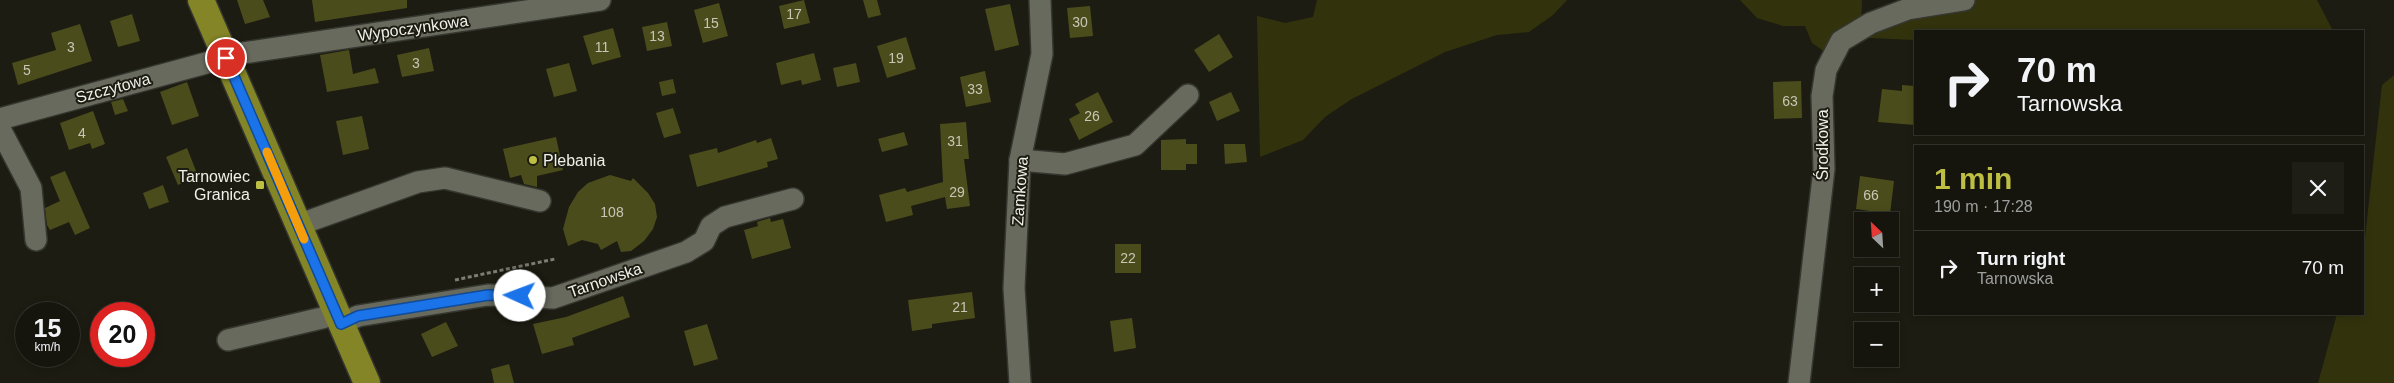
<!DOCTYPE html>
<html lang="en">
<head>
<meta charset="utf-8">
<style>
	:root { --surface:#15150e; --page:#1e1e17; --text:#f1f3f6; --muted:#9d9f9e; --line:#34342e; --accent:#bdbf43 }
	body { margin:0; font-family:Helvetica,sans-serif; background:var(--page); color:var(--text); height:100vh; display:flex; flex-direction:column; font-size:19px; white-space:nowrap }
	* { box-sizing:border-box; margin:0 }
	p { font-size:16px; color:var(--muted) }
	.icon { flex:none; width:28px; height:28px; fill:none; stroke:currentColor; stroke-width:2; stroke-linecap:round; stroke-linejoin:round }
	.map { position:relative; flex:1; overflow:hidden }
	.details { position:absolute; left:1914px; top:145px; width:450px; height:170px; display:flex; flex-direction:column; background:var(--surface); border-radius:0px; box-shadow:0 2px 8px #0003,0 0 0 1px var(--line) }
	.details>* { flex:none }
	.banner { position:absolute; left:1914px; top:30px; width:450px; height:105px; border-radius:0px; box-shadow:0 2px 8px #0003,0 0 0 1px var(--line); background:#15150e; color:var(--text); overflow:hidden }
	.needle { width:32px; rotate:335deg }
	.tools { position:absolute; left:1854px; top:212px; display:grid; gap:10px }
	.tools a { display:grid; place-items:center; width:45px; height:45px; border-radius:0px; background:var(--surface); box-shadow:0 2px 8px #0003,0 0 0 1px var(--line); font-size:25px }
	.speed { position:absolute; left:15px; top:302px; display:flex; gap:10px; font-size:25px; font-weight:700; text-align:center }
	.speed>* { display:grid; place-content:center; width:65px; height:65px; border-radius:50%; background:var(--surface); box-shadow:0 2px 8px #0003,0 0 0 1px var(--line); line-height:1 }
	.speed small { font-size:12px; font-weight:400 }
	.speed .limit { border:8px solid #d22; background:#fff; color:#111 }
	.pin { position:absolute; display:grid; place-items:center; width:42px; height:42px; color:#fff; margin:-21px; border:2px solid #fff; border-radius:50%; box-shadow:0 1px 5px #0007 }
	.me { position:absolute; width:55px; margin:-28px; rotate:272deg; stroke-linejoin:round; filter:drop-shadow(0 0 4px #0008) }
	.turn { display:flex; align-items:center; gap:18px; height:105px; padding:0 20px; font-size:22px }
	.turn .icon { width:65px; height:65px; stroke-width:2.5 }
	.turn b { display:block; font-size:35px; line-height:42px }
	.round { display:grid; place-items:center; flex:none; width:52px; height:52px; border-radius:0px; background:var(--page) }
	.summary { display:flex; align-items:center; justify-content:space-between; height:85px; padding:0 20px }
	h1 { font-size:30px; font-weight:800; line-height:38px; color:var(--accent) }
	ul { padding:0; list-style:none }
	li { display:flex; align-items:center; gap:15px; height:75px; padding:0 20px; border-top:1px solid var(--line) }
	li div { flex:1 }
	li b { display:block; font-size:19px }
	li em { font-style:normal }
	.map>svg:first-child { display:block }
	.green { fill:#32330d }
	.building { fill:#4b4c1c }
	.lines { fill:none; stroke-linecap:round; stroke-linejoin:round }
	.minor-casing { stroke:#35362f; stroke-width:24 }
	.major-casing { stroke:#35362f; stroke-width:29 }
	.path { stroke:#7d7d74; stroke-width:3; stroke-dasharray:4 2.5; stroke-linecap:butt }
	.minor { stroke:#696a5e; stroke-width:21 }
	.major { stroke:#848526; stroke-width:26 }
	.route-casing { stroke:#114b97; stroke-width:12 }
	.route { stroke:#1a73e8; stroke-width:9 }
	.slow { stroke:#f59e0b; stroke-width:9 }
	.poi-dot { fill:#bdbf43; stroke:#1c1c12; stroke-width:2 }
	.labels { text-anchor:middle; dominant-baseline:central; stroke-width:4; stroke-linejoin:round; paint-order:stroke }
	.number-label { font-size:14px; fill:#c7c7b6 }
	.street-label { font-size:16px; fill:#f0f0e9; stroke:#1c1c12 }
	.poi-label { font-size:16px; fill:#f0f0e9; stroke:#1c1c12; text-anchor:start }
</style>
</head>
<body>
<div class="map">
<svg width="2394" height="383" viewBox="0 0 2394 383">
	<rect width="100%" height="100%" fill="#1c1c12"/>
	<g class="green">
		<polygon points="1317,0 1567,0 1553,15 1529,32 1497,35 1445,52 1350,100 1325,117 1303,140 1260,157 1257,16 1285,23 1313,17"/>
		<polygon points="1740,0 1862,0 1861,28 1912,0 2317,0 2333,31 1915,31 1915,40 1847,37 1832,57 1812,43 1805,26 1783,26 1757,18"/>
		<polygon points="2394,75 2394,383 2318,383 2337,314 2362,314 2363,255 2382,85"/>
	</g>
	<g class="building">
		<polygon points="237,0 263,0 270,17 245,24"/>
		<polygon points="312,0 407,0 407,8 315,22"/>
		<polygon points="804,0 810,23 784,29 779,6"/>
		<polygon points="863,0 877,0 881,15 868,18"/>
		<polygon points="719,3 728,36 703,43 694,10"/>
		<polygon points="1010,4 1019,45 995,51 985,9"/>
		<polygon points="1090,6 1093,36 1070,38 1067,8"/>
		<polygon points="132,14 140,41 118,47 110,21"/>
		<polygon points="667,22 672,46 647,51 642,27"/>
		<polygon points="80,24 92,61 18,85 12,63 56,50 51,33"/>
		<polygon points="613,28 621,57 592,65 583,36"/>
		<polygon points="1219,34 1233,57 1209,72 1194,50"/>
		<polygon points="906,37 916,69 887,78 877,46"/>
		<polygon points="429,48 434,71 402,77 397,55"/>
		<polygon points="349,50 353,74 375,68 379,83 327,92 320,55"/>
		<polygon points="814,53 821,80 802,85 801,80 781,85 776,63"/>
		<polygon points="569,63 577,91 554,97 546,69"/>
		<polygon points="856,63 860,82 837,87 833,68"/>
		<polygon points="985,71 991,102 966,107 960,77"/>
		<polygon points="673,79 676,93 662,96 659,82"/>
		<polygon points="1801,81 1802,118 1774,119 1773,82"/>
		<polygon points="187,82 199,116 172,125 160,92"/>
		<polygon points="1902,85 1915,86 1915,125 1878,122 1882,89 1902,91"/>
		<polygon points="1098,92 1113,122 1079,140 1069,119 1080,113 1075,104"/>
		<polygon points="1231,92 1240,111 1217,121 1209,102"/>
		<polygon points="123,99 128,111 115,115 111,102"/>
		<polygon points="673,108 681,133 664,138 656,113"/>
		<polygon points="93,111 105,144 92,149 90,143 69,150 60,123"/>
		<polygon points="362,116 369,149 343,155 336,121"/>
		<polygon points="966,122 969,159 964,159 970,206 947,209 945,197 911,206 913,215 886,222 879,195 905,188 907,192 943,182 940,124"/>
		<polygon points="904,132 908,145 882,152 878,139"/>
		<polygon points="556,137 563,170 537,176 537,187 524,184 521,175 510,178 503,149"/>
		<polygon points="771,138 778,159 767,162 768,167 697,187 689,155 717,148 718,153 756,140 757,143"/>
		<polygon points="1186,139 1186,144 1197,144 1197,164 1186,164 1186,170 1161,170 1161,140"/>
		<polygon points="1224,144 1245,144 1247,162 1225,164"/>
		<polygon points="187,148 198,176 178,185 166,157"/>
		<polygon points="65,171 90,228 75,235 69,222 50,230 47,225 45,208 60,201 50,177"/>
		<polygon points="610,175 631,181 633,178 648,193 655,204 657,217 653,229 644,241 631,251 621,252 617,241 601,250 598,244 582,240 568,246 563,229 569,207 578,192 588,183"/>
		<polygon points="1860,176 1894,181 1890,214 1856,209"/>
		<polygon points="163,185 169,202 149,209 143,193"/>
		<polygon points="770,218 771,222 783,219 791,248 752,259 744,230 758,226 757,222"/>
		<rect x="1115" y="244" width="26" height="29"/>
		<polygon points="972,292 975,318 932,324 932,328 912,331 908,300"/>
		<polygon points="623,296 630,317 572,338 574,345 542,354 533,324 566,317"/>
		<polygon points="1132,318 1136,348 1114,352 1110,321"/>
		<polygon points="446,322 458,346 432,357 421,334"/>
		<polygon points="707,324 718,359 694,366 684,331"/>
		<polygon points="509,364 514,383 494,383 491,369"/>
	</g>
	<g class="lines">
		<defs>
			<g id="minor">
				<polyline points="0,119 243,53 600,0"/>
				<polyline points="0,129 31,188 36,240"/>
				<polyline points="1020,160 1065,164 1135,145 1188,95"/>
				<polyline points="298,225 418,182 445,178 540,201"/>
				<polyline points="341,324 358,316 488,295 553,298 686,252 704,241 711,226 725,217 793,199"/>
				<polyline points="228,340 322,318 336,313"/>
				<polyline points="1020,383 1014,288 1020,160 1042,54 1040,0"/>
				<polyline points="1799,383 1824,169 1822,96 1826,70 1841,41 1871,23 1908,9 1964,0"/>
			</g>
			<polyline id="major" points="201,0 367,383"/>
		</defs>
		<use href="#minor" class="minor-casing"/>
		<use href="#major" class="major-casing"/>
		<polyline class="path" points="455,280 555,259"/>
		<use href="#minor" class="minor"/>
		<use href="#major" class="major"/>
	</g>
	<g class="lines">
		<defs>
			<polyline id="route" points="226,58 341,324 358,316 488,295 520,296"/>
		</defs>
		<use href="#route" class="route-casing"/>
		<use href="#route" class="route"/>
		<polyline class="slow" points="267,152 304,239"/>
	</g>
	<g class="poi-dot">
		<circle cx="533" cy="160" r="5"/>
		<rect x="255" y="180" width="10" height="10" rx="2.5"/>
	</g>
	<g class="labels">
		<g class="number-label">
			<text x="794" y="14">17</text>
			<text x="1080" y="22">30</text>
			<text x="711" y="23">15</text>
			<text x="657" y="36">13</text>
			<text x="71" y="47">3</text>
			<text x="602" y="47">11</text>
			<text x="896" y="58">19</text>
			<text x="416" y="63">3</text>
			<text x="27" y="70">5</text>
			<text x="975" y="89">33</text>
			<text x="1790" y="101">63</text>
			<text x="1092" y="116">26</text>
			<text x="82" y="133">4</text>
			<text x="955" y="141">31</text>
			<text x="957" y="192">29</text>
			<text x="1871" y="195">66</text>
			<text x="612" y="212">108</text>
			<text x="1128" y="258">22</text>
			<text x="960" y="307">21</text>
		</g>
		<g class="street-label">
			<text transform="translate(413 28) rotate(-8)">Wypoczynkowa</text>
			<text transform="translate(113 88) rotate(-15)">Szczytowa</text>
			<text transform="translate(1822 145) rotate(-90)">Środkowa</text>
			<text transform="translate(1020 191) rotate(-86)">Zamkowa</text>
			<text transform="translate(605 280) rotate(-19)">Tarnowska</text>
		</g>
		<g class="poi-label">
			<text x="543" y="160">Plebania</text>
			<text x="250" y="176" text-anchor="end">Tarnowiec<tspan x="250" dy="18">Granica</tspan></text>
		</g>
	</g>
</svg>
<div class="tools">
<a><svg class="needle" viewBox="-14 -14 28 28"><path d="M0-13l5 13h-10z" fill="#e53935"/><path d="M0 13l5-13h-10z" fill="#9d9f9e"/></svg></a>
<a>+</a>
<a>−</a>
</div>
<div class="speed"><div>15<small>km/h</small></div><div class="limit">20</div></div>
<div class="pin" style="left:226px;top:58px;background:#d93025"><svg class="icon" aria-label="arrive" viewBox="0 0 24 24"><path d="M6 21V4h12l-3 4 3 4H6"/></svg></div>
<svg class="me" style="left:520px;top:296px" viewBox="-20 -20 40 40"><circle r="19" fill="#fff"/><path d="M0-13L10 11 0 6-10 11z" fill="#1a73e8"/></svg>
<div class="banner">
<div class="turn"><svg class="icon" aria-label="right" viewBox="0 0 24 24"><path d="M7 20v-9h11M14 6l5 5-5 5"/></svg><div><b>70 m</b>Tarnowska</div></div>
</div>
<section class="details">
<div class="summary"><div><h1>1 min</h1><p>190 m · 17:28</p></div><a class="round"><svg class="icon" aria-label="close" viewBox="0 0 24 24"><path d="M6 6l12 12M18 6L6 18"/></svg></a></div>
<ul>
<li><svg class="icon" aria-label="right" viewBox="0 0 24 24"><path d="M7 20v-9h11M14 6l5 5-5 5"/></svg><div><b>Turn right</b><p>Tarnowska</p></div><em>70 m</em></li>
</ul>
</section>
</div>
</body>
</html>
